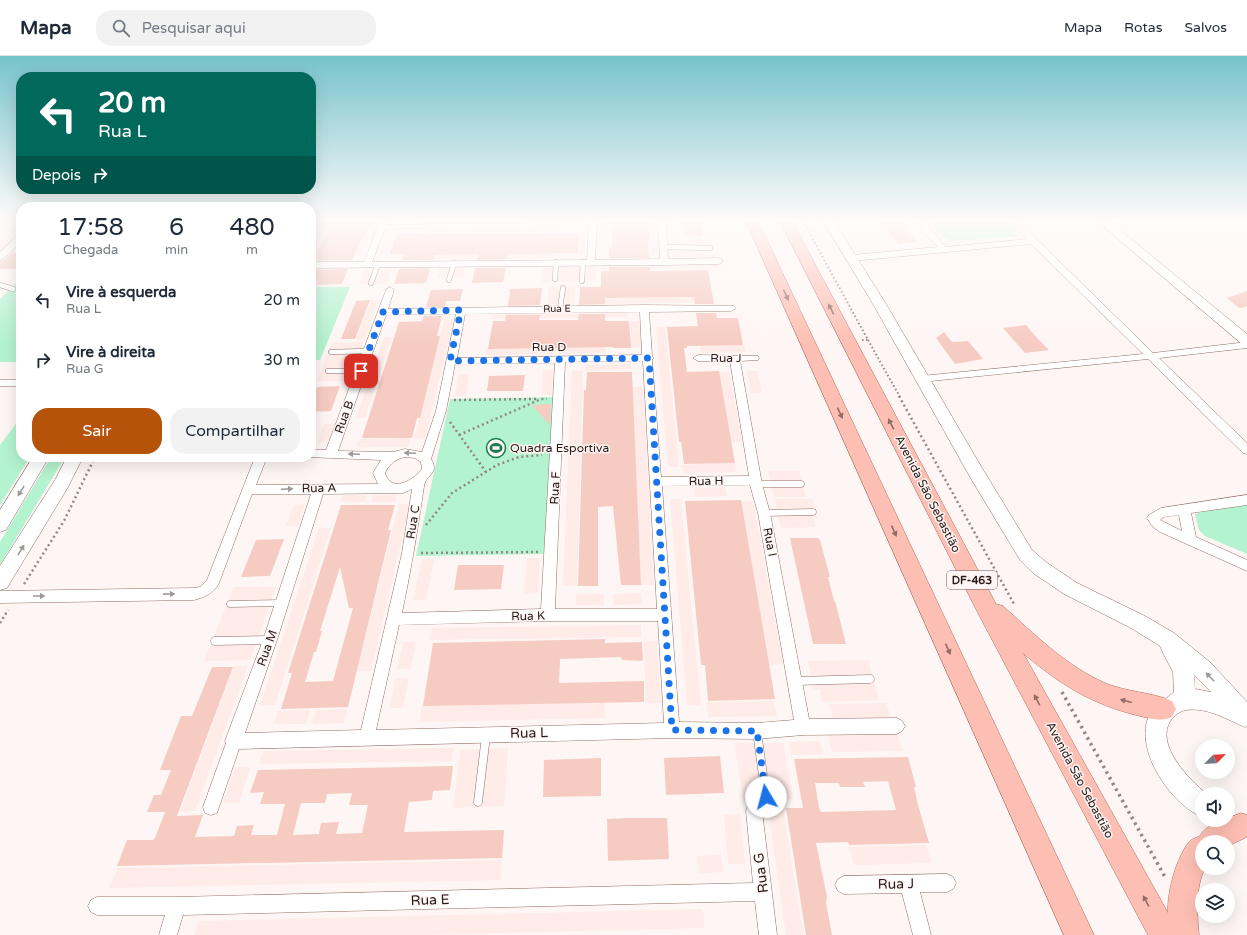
<!DOCTYPE html>
<html lang="pt">
<head>
<meta charset="utf-8">
<style>
	:root { --surface:#fff; --page:#f2f2f3; --text:#1f2937; --muted:#747a83; --line:#e0e1e3; --accent:#b45309 }
	body { margin:0; font-family:"Varela Round",sans-serif; background:var(--page); color:var(--text); height:100vh; display:flex; flex-direction:column; font-size:15px; white-space:nowrap }
	* { box-sizing:border-box; margin:0 }
	p { font-size:13px; color:var(--muted) }
	.icon { flex:none; width:22px; height:22px; fill:none; stroke:currentColor; stroke-width:2; stroke-linecap:round; stroke-linejoin:round }
	.map { position:relative; flex:1; overflow:hidden }
	.side { position:absolute; left:16px; top:146px; width:300px; height:260px; display:flex; flex-direction:column; background:var(--surface); border-radius:16px; box-shadow:0 4px 16px #0002 }
	.side>* { flex:none }
	.guide { position:absolute; left:16px; top:16px; width:300px; height:122px; border-radius:16px; box-shadow:0 4px 16px #0002; background:#00695c; color:#fff; overflow:hidden }
	.needle { width:26px; rotate:66deg }
	.controls { position:absolute; left:1195px; top:683px; display:grid; gap:8px }
	.controls a { display:grid; place-items:center; width:40px; height:40px; border-radius:50%; background:var(--surface); box-shadow:0 4px 16px #0002; font-size:20px }
	.pin { position:absolute; display:grid; place-items:center; width:34px; height:34px; color:#fff; margin:-17px; border-radius:8px; box-shadow:0 2px 6px #0006 }
	.me { position:absolute; width:44px; margin:-22px; rotate:352deg; stroke-linejoin:round; filter:drop-shadow(0 0 3px #0008) }
	.turn { display:flex; align-items:center; gap:14px; height:84px; padding:0 16px; font-size:18px }
	.turn .icon { width:52px; height:52px; stroke-width:2.5 }
	.turn b { display:block; font-size:28px; line-height:34px }
	.then { display:flex; align-items:center; height:38px; padding:0 16px; background:#0003; gap:8px; font-size:15px }
	.eta { display:flex; justify-content:space-evenly; align-items:center; height:68px; text-align:center }
	.eta b { font-size:24px; font-weight:600; line-height:28px }
	.action { display:flex; gap:8px; margin-top:auto; padding:8px 16px }
	.action a { flex:1; height:46px; border-radius:16px; background:var(--accent); color:#fff; font-size:16px; font-weight:600; line-height:46px; text-align:center }
	.action a+a { background:var(--page); color:var(--text) }
	ul { padding:0; list-style:none }
	li { display:flex; align-items:center; gap:12px; height:60px; padding:0 16px }
	li div { flex:1 }
	li b { display:block; font-size:15px }
	li em { font-style:normal }
	header { display:flex; align-items:center; gap:24px; box-sizing:border-box; height:56px; padding:0 20px; background:var(--surface); border-bottom:1px solid var(--line) }
	header strong { font-size:19px }
	nav { display:flex; gap:22px; margin-inline-start:auto; font-size:14px }
	.search { width:280px; height:36px; background:var(--page); display:flex; align-items:center; gap:10px; box-sizing:border-box; padding:0 14px; border-radius:16px; color:var(--muted); font-size:15px }
	.map>svg:first-child { display:block }
	.built { fill:#ffebe7 }
	.green { fill:#b4f3cf }
	.building { fill:#f6cbc2; fill-rule:evenodd }
	.lines { fill:none; stroke-linecap:round; stroke-linejoin:round }
	.lane-far2-casing { stroke:#906e67; stroke-width:5.5 }
	.lane-far1-casing { stroke:#906e67; stroke-width:7 }
	.lane-casing { stroke:#906e67; stroke-width:9 }
	.street-casing { stroke:#906e67; stroke-width:1 }
	.secondary-casing { stroke:#906e67; stroke-width:1 }
	.primary-casing { stroke:#b26a5c; stroke-width:1 }
	.path-far2 { stroke:#928785; stroke-width:2; stroke-dasharray:1.5 2.5; stroke-linecap:butt }
	.path-far1 { stroke:#928785; stroke-width:2.5; stroke-dasharray:2 3; stroke-linecap:butt }
	.path { stroke:#928785; stroke-width:3.5; stroke-dasharray:2.5 4; stroke-linecap:butt }
	.lane-far2 { stroke:#fff; stroke-width:4.5 }
	.lane-far1 { stroke:#fff; stroke-width:6 }
	.lane { stroke:#fff; stroke-width:8 }
	.street { fill:#fff; fill-rule:evenodd }
	.secondary { fill:#fff; fill-rule:evenodd }
	.primary { fill:#fdbfb3; fill-rule:evenodd }
	.oneway { fill:#926c65 }
	.oneway2 { fill:#9e9897 }
	.route { stroke:#1a73e8; stroke-width:7; stroke-dasharray:0 12.6 }
	.labels { text-anchor:middle; dominant-baseline:central; stroke-width:3; stroke-linejoin:round; paint-order:stroke }
	.far-street-label { font-size:10px; fill:#281a17; stroke:#fef6f4 }
	.shield { fill:#fef6f4; stroke:#685c59; stroke-width:1 }
	.shield-label { font-size:11px; font-weight:bold; fill:#281a17 }
	.street-label { font-size:12px; fill:#281a17; stroke:#fef6f4 }
	.poi-label { font-size:12px; fill:#281a17; stroke:#fef6f4; text-anchor:start }
	.near-street-label { font-size:14px; fill:#281a17; stroke:#fef6f4 }
</style>
</head>
<body>
<header>
<strong>Mapa</strong>
<div class="search"><svg class="icon" aria-label="search" viewBox="0 0 24 24"><circle cx="10" cy="10" r="6"/><path d="M15 15l6 6"/></svg>Pesquisar aqui</div>
<nav><a>Mapa</a><a>Rotas</a><a>Salvos</a></nav>
</header>
<div class="map">
<svg width="1247" height="879" viewBox="0 0 1247 879">
	<rect width="100%" height="100%" fill="#fef6f4"/>
	<g class="built">
		<polygon points="325,165 331,165 319,188 312,188"/>
		<polygon points="371,165 379,165 364,200 356,200"/>
		<rect x="602" y="165" width="7" height="20"/>
		<polygon points="649,165 656,165 660,198 652,198"/>
		<polygon points="21,168 21,175 0,195 0,187"/>
		<polygon points="557,172 557,175 418,177 419,174"/>
		<polygon points="388,178 395,178 388,198 380,198"/>
		<rect x="579" y="178" width="8" height="20"/>
		<polygon points="672,184 711,184 715,202 674,201"/>
		<polygon points="555,197 555,202 407,204 408,199"/>
		<polygon points="722,209 722,212 599,213 599,210"/>
		<polygon points="596,210 596,225 541,226 543,211"/>
		<polygon points="439,212 466,212 464,221 436,222"/>
		<polygon points="365,214 391,214 387,228 360,228"/>
		<polygon points="575,230 575,248 548,249 548,231"/>
		<polygon points="711,241 712,246 579,248 579,243"/>
		<polygon points="371,244 379,244 365,284 356,284"/>
		<polygon points="628,257 628,261 492,263 493,259"/>
		<polygon points="444,263 454,263 425,382 414,383"/>
		<polygon points="630,265 639,265 641,291 631,292"/>
		<polygon points="656,271 665,271 679,411 668,411"/>
		<polygon points="384,281 392,281 365,362 356,362"/>
		<polygon points="363,286 350,325 317,325 332,287"/>
		<polygon points="700,289 744,289 746,296 701,297"/>
		<polygon points="605,291 605,297 486,299 486,293"/>
		<polygon points="631,308 631,313 585,315 585,309"/>
		<polygon points="543,314 553,314 552,339 542,339"/>
		<polygon points="572,315 583,315 577,530 563,530"/>
		<polygon points="747,315 757,315 762,337 751,337"/>
		<polygon points="718,316 729,316 742,386 731,386"/>
		<polygon points="459,318 469,318 466,340 455,340"/>
		<polygon points="632,331 643,331 654,529 641,529"/>
		<polygon points="324,368 335,368 329,385 318,386"/>
		<polygon points="410,382 408,391 357,391 359,383"/>
		<polygon points="735,407 736,416 683,417 682,409"/>
		<polygon points="768,415 799,415 806,441 774,441"/>
		<polygon points="725,431 727,440 695,441 694,432"/>
		<polygon points="343,439 367,439 365,446 340,446"/>
		<polygon points="373,439 397,439 395,446 371,446"/>
		<polygon points="670,443 681,443 701,649 687,649"/>
		<polygon points="775,443 812,443 817,462 813,462 815,471 781,472"/>
		<polygon points="741,445 753,445 783,608 768,609"/>
		<polygon points="305,448 298,470 286,470 294,449"/>
		<polygon points="399,448 410,448 371,615 357,615"/>
		<polygon points="319,472 331,472 275,649 260,649"/>
		<polygon points="527,502 540,502 538,537 524,538"/>
		<polygon points="422,503 434,503 426,544 413,544"/>
		<polygon points="234,531 276,531 250,604 204,605"/>
		<polygon points="641,537 642,548 613,549 613,538"/>
		<rect x="576" y="538" width="28" height="11"/>
		<polygon points="641,569 641,581 430,584 432,572"/>
		<polygon points="644,585 657,585 661,647 646,647"/>
		<polygon points="403,586 416,586 411,613 397,613"/>
		<polygon points="868,604 879,644 822,646 820,633 813,633 808,605"/>
		<polygon points="234,610 248,610 195,755 180,756"/>
		<polygon points="409,622 403,652 390,652 395,623"/>
		<polygon points="774,645 777,660 708,661 706,646"/>
		<polygon points="604,646 605,662 420,666 422,650"/>
		<polygon points="886,647 903,695 832,696 829,680 832,658 830,648"/>
		<polygon points="347,653 344,667 312,668 316,654"/>
		<polygon points="310,654 306,668 274,668 278,655"/>
		<polygon points="820,685 823,698 791,699 789,686"/>
		<polygon points="735,687 783,687 793,743 743,745"/>
		<polygon points="454,692 452,705 259,708 263,695"/>
		<polygon points="508,692 504,750 453,752 460,694"/>
		<polygon points="235,711 250,711 239,747 223,747"/>
		<polygon points="768,753 783,753 803,879 786,879"/>
		<polygon points="740,758 745,808 728,808 724,759"/>
		<polygon points="926,789 931,807 854,809 849,791"/>
		<polygon points="721,799 723,816 699,817 697,800"/>
		<polygon points="502,804 501,824 109,832 118,812"/>
		<polygon points="703,853 704,872 422,879 194,879 199,865"/>
	</g>
	<g class="green">
		<path d="M 932,165 L 1008,165 L 1019,178 L 1016,181 L 950,185 C 942,181 935,174 932,165 Z"/>
		<polygon points="21,222 21,306 0,306 0,243"/>
		<polygon points="311,231 350,231 320,304 311,304"/>
		<polygon points="556,341 544,498 416,500 450,343"/>
		<polygon points="21,361 21,401 30,401 0,449 0,389"/>
		<polygon points="51,401 65,401 0,509 0,486"/>
		<polygon points="1247,449 1247,498 1205,480 1199,474 1195,458 1206,455"/>
	</g>
	<g class="building">
		<polygon points="333,165 371,165 352,204 311,204 318,192 320,192"/>
		<polygon points="648,165 650,185 648,185 649,202 609,202 609,191 612,191 611,166"/>
		<polygon points="683,165 701,165 703,180 685,180"/>
		<polygon points="880,165 900,165 917,186 898,188"/>
		<polygon points="457,177 579,178 578,197 508,198 507,203 477,204 479,198 434,199 432,204 402,204 404,198 390,198 397,178"/>
		<polygon points="21,196 21,213 0,213 0,205 4,204 12,197"/>
		<polygon points="609,211 650,211 650,215 708,214 714,248 695,248 694,241 605,242 605,248 579,249 580,231 601,231 601,215 609,215"/>
		<polygon points="430,212 426,227 394,228 399,213"/>
		<polygon points="475,212 506,212 503,226 472,227"/>
		<polygon points="311,213 311,214 348,213 342,228 316,229 318,226 311,226"/>
		<polygon points="542,232 540,249 508,250 510,233"/>
		<polygon points="463,233 460,245 446,245 445,251 426,251 431,234"/>
		<polygon points="1247,235 1247,250 1242,252 1239,252 1227,242"/>
		<polygon points="370,244 355,283 341,283 356,245"/>
		<polygon points="696,257 716,257 717,262 738,262 743,289 687,290 687,292 684,292 687,316 719,315 735,407 684,408 681,386 679,386 667,271 698,270"/>
		<polygon points="579,258 605,258 605,265 629,265 631,292 613,292 613,291 488,293 493,265 505,265 506,259 540,259 539,264 578,264"/>
		<polygon points="424,260 442,260 437,280 440,280 420,362 417,362 412,382 362,382 399,266 422,265"/>
		<polygon points="1026,269 1038,283 1049,294 1025,297 1003,272"/>
		<polygon points="944,276 952,286 968,285 983,303 955,308 936,282"/>
		<polygon points="587,316 632,316 641,529 621,529 613,450 598,451 598,530 578,530 584,334 586,334"/>
		<polygon points="525,319 523,335 487,335 489,320"/>
		<polygon points="340,330 331,355 311,356 311,346 317,331"/>
		<polygon points="551,348 550,366 550,369 532,349"/>
		<polygon points="741,444 775,643 708,645 705,609 701,609 685,445"/>
		<path d="M 341,449 L 395,449 L 388,474 L 391,474 L 348,651 L 281,653 L 292,617 L 288,617 ZM 340,511 L 349,552 L 353,552 L 333,625 L 305,626 L 314,596 L 316,596 L 322,575 L 320,575 Z"/>
		<polygon points="790,482 818,482 820,484 830,521 828,521 834,545 835,545 846,588 813,588"/>
		<polygon points="284,483 270,520 241,521 256,484"/>
		<polygon points="458,509 504,509 501,533 454,534"/>
		<polygon points="605,583 605,587 642,586 643,605 622,604 621,601 560,603 559,627 644,625 644,646 423,650 433,587"/>
		<path d="M 212,611 L 233,611 L 177,760 L 203,759 L 195,781 L 234,780 L 237,770 L 254,769 L 251,779 L 277,779 L 285,748 L 260,748 L 264,736 L 250,737 L 258,714 L 453,710 L 450,734 L 433,735 L 432,744 L 409,746 L 404,776 L 504,774 L 502,802 L 117,810 L 127,784 L 153,784 L 155,782 L 165,756 L 147,756 L 154,739 L 161,739 L 171,714 L 160,714 L 181,660 L 192,660 ZM 352,737 L 349,749 L 368,749 L 362,777 L 336,778 L 339,766 L 321,767 L 319,778 L 293,779 L 301,747 L 325,747 L 327,738 Z"/>
		<polygon points="720,700 724,737 666,739 664,702"/>
		<path d="M 908,701 L 916,731 L 914,731 L 918,749 L 929,787 L 849,789 L 848,786 L 816,787 L 827,841 L 826,847 L 832,879 L 806,879 L 786,752 L 803,752 L 794,703 ZM 888,725 L 896,754 L 821,756 L 819,752 L 815,727 L 839,727 L 840,731 L 865,731 L 863,726 Z"/>
		<polygon points="601,702 601,740 543,741 544,704"/>
		<polygon points="627,762 667,762 669,803 608,805 607,763"/>
	</g>
	<g class="lines">
		<defs>
			<g id="lane-far2">
				<polyline points="464,169 465,165"/>
				<polyline points="664,191 710,192"/>
				<polyline points="555,223 556,206"/>
				<polyline points="449,224 454,207"/>
				<polyline points="582,225 583,206"/>
				<polyline points="371,227 378,208"/>
				<polyline points="0,229 13,233"/>
				<polyline points="560,253 563,232"/>
				<polyline points="331,296 368,295"/>
				<polyline points="328,315 361,315"/>
			</g>
			<g id="lane-far1">
				<polyline points="756,428 801,428"/>
				<polyline points="764,457 813,456"/>
				<polyline points="230,548 282,547"/>
			</g>
			<g id="lane">
				<polyline points="215,585 270,584"/>
				<polyline points="796,625 870,623"/>
				<polyline points="757,676 766,741"/>
				<polyline points="478,746 486,680"/>
			</g>
			<g id="street">
				<polygon points="311,165 319,165 314,175 311,175"/>
				<path d="M 380,165 L 388,165 L 387,169 L 597,165 L 595,204 L 660,203 L 658,165 L 666,165 L 668,203 L 719,202 L 723,205 L 719,208 L 664,209 L 311,212 L 311,206 L 364,206 ZM 589,170 L 587,204 L 372,206 L 385,173 Z"/>
				<polygon points="918,165 926,165 929,171 946,191 1027,183 1009,165 1018,165 1153,297 1247,286 1247,292 1159,302 1247,387 1247,398 1243,397 1148,303 921,326 917,325 916,323 921,320 1143,298 1031,188 852,205 848,202 852,199 938,191 922,174"/>
				<polygon points="18,179 21,179 21,186 3,203 0,204 0,196"/>
				<path d="M 390,231 L 394,234 L 388,253 L 644,249 L 734,250 L 736,252 L 731,255 L 649,256 L 652,300 L 654,302 L 652,304 L 661,421 L 749,420 L 730,305 L 698,305 L 693,302 L 698,299 L 758,300 L 759,302 L 758,304 L 740,305 L 762,428 L 770,457 L 809,663 L 897,662 L 902,665 L 905,670 L 902,675 L 897,678 L 803,679 L 757,683 L 672,682 L 239,693 L 217,757 L 211,759 L 205,757 L 203,751 L 226,687 L 225,685 L 263,584 L 311,438 L 252,438 L 219,527 C 213,538 205,541 194,544 L 0,547 L 0,535 L 194,532 L 200,531 L 207,524 L 255,401 L 267,401 L 256,429 L 378,428 L 373,417 L 381,404 L 307,401 L 311,401 L 311,394 L 326,394 L 386,234 ZM 640,256 L 642,299 L 457,302 L 465,258 ZM 456,258 L 436,355 L 422,396 L 405,393 L 393,396 L 338,395 L 386,259 ZM 643,305 L 657,553 L 555,553 L 565,306 ZM 555,307 L 541,553 L 402,557 C 411,514 418,472 424,430 C 426,418 440,418 431,403 L 446,355 L 455,308 ZM 405,401 L 415,402 L 421,406 L 422,413 C 413,424 392,438 385,417 C 389,408 396,403 405,401 ZM 750,429 L 758,457 L 794,664 L 757,667 L 679,666 L 662,430 ZM 412,433 L 402,497 L 361,674 L 245,677 L 277,584 L 323,438 L 403,437 ZM 548,565 L 658,565 L 664,667 L 376,674 L 399,569 Z"/>
				<rect x="0" y="324" width="21" height="6"/>
				<path d="M 1247,439 L 1247,449 L 1191,457 L 1196,481 L 1247,504 L 1247,515 L 1160,476 L 1152,470 L 1147,462 L 1149,459 L 1161,452 ZM 1179,459 L 1182,475 L 1160,464 L 1164,461 Z"/>
				<polygon points="754,747 760,749 762,755 777,879 759,879 755,845 183,859 177,879 159,879 165,859 97,859 91,856 88,850 91,844 97,841 177,841 753,827 746,755 748,749"/>
				<polygon points="947,818 953,821 956,827 953,833 947,836 920,836 931,879 913,879 902,837 844,838 838,835 835,829 838,823 844,820"/>
			</g>
			<g id="secondary">
				<path d="M 823,165 L 834,165 L 886,248 L 982,412 L 1032,494 L 1046,506 L 1077,527 L 1145,560 L 1174,577 L 1211,607 L 1247,646 L 1247,670 L 1245,671 C 1226,663 1207,651 1186,654 C 1180,655 1175,659 1171,664 C 1154,688 1189,724 1207,738 L 1202,738 L 1202,761 C 1169,747 1131,690 1151,655 C 1157,646 1167,643 1174,636 L 1173,616 L 1163,597 L 1160,590 L 1131,572 L 1064,538 L 1033,517 L 1020,504 L 970,421 L 873,248 ZM 1194,619 L 1211,636 L 1195,633 Z"/>
				<polygon points="1097,165 1109,165 1247,278 1247,289 1242,288"/>
				<polygon points="33,401 49,401 6,474 0,476 0,454"/>
				<polygon points="67,401 83,401 68,431 7,532 0,534 0,510 55,424"/>
			</g>
			<g id="primary">
				<polygon points="746,165 758,165 1094,879 1064,879"/>
				<path d="M 780,165 L 792,165 L 996,548 L 1003,550 C 1034,578 1066,610 1105,627 C 1126,636 1151,636 1172,645 L 1176,653 L 1172,661 C 1160,666 1152,663 1140,660 C 1093,649 1059,628 1023,597 L 1168,857 C 1167,836 1176,803 1189,786 C 1191,783 1196,782 1200,780 C 1203,772 1219,764 1228,764 L 1228,762 L 1241,757 L 1247,759 L 1247,781 L 1228,790 L 1228,786 L 1202,786 L 1202,812 L 1205,812 C 1195,833 1197,856 1199,879 L 1148,879 L 978,557 Z"/>
			</g>
		</defs>
		<use href="#lane-far2" class="lane-far2-casing"/>
		<use href="#lane-far1" class="lane-far1-casing"/>
		<use href="#lane" class="lane-casing"/>
		<use href="#street" class="street-casing"/>
		<use href="#secondary" class="secondary-casing"/>
		<use href="#primary" class="primary-casing"/>
		<g class="path-far2">
			<polyline points="803,165 868,284 862,284"/>
			<polyline points="868,284 900,341"/>
		</g>
		<g class="path-far1">
			<polyline points="899,340 1014,548"/>
			<polyline points="454,344 539,343"/>
			<polyline points="450,366 486,416"/>
			<polyline points="459,379 541,343 547,343"/>
			<polyline points="426,469 452,437 497,409 519,401 542,399"/>
			<polyline points="421,497 538,496"/>
			<polyline points="24,528 64,465 95,401"/>
			<polyline points="0,567 8,554"/>
		</g>
		<polyline class="path" points="1062,636 1165,821"/>
		<use href="#lane-far2" class="lane-far2"/>
		<use href="#lane-far1" class="lane-far1"/>
		<use href="#lane" class="lane"/>
		<use href="#street" class="street"/>
		<use href="#secondary" class="secondary"/>
		<use href="#primary" class="primary"/>
	</g>
	<defs><path id="oneway-solid" d="M-6-.8H1V-3.2L6.5 0L1 3.2V.8H-6Z"/></defs>
	<g class="oneway">
		<use href="#oneway-solid" transform="translate(786 239) rotate(65)"/>
		<use href="#oneway-solid" transform="translate(831 253) rotate(-117)"/>
		<use href="#oneway-solid" transform="translate(840 357) rotate(65)"/>
		<use href="#oneway-solid" transform="translate(891 368) rotate(-117)"/>
		<use href="#oneway-solid" transform="translate(894 475) rotate(65)"/>
		<use href="#oneway-solid" transform="translate(948 593) rotate(65)"/>
		<use href="#oneway-solid" transform="translate(1037 644) rotate(-118)"/>
		<use href="#oneway-solid" transform="translate(1126 645) rotate(-165)"/>
		<use href="#oneway-solid" transform="translate(1146 845) rotate(-118)"/>
	</g>
	<g class="oneway2">
		<use href="#oneway-solid" transform="translate(410 397) rotate(-177)"/>
		<use href="#oneway-solid" transform="translate(354 398) rotate(-178)"/>
		<use href="#oneway-solid" transform="translate(287 433) rotate(-2)"/>
		<use href="#oneway-solid" transform="translate(21 435) rotate(122)"/>
		<use href="#oneway-solid" transform="translate(21 494) rotate(-59)"/>
		<use href="#oneway-solid" transform="translate(169 538) rotate(-1)"/>
		<use href="#oneway-solid" transform="translate(39 540)"/>
		<use href="#oneway-solid" transform="translate(1210 621) rotate(-134)"/>
	</g>
	<linearGradient id="sky" x2="0" y2="1"><stop stop-color="#77c3cc"/><stop offset="0.57" stop-color="#fffbfa"/><stop offset="1" stop-color="#fffbfa" stop-opacity="0"/></linearGradient>
	<rect width="1247" height="288" fill="url(#sky)"/>
	<g class="lines">
		<polyline class="route" points="361,315 383,256 461,254 450,305 649,302 672,674 757,675 766,741"/>
	</g>
	<defs>
		<symbol id="stadium-ring" viewBox="-11 -11 22 22"><circle r="9.5" fill="#fef6f4" stroke="#1c7b51" stroke-width="1.5"/><path d="M0-5a6.5 5 0 1 0 0 10a6.5 5 0 1 0 0-10ZM-3.5-1.8h7v3.6h-7Z" fill="#1c7b51"/></symbol>
	</defs>
	<g fill-rule="evenodd">
		<use href="#stadium-ring" x="485" y="381" width="22" height="22"/>
	</g>
	<g class="labels">
		<g class="far-street-label">
			<text transform="translate(557 253) rotate(-1)">Rua E</text>
		</g>
		<rect class="shield" x="947" y="515" width="50" height="18" rx="3"/>
		<g class="shield-label">
			<text x="972" y="524">DF-463</text>
		</g>
		<g class="street-label">
			<text x="549" y="291">Rua D</text>
			<text x="726" y="302">Rua J</text>
			<text transform="translate(344 361) rotate(-70)">Rua B</text>
			<text transform="translate(706 425) rotate(-1)">Rua H</text>
			<text transform="translate(319 432) rotate(-1)">Rua A</text>
			<text transform="translate(555 432) rotate(-87)">Rua F</text>
			<text transform="translate(928 438) rotate(63)">Avenida São Sebastião</text>
			<text transform="translate(413 466) rotate(-81)">Rua C</text>
			<text transform="translate(770 486) rotate(79)">Rua I</text>
			<text transform="translate(528 560) rotate(-1)">Rua K</text>
			<text transform="translate(267 592) rotate(-70)">Rua M</text>
			<text transform="translate(1080 724) rotate(62)">Avenida São Sebastião</text>
		</g>
		<g class="poi-label">
			<text x="510" y="392">Quadra Esportiva</text>
		</g>
		<g class="near-street-label">
			<text transform="translate(529 677) rotate(-1)">Rua L</text>
			<text transform="translate(761 817) rotate(-97)">Rua G</text>
			<text transform="translate(896 828) rotate(-1)">Rua J</text>
			<text transform="translate(430 844) rotate(-2)">Rua E</text>
		</g>
	</g>
</svg>
<div class="controls">
<a><svg class="needle" viewBox="-14 -14 28 28"><path d="M0-13l5 13h-10z" fill="#e53935"/><path d="M0 13l5-13h-10z" fill="#747a83"/></svg></a>
<a><svg class="icon" aria-label="sound" viewBox="0 0 24 24"><path d="M4 9h4l5-4v14l-5-4H4zM17 9q2 3 0 6"/></svg></a>
<a><svg class="icon" aria-label="search" viewBox="0 0 24 24"><circle cx="10" cy="10" r="6"/><path d="M15 15l6 6"/></svg></a>
<a><svg class="icon" aria-label="layers" viewBox="0 0 24 24"><path d="M12 4l9 5-9 5-9-5zM3 14l9 5 9-5"/></svg></a>
</div>
<div class="pin" style="left:361px;top:315px;background:#d93025"><svg class="icon" aria-label="arrive" viewBox="0 0 24 24"><path d="M6 21V4h12l-3 4 3 4H6"/></svg></div>
<svg class="me" style="left:766px;top:741px" viewBox="-20 -20 40 40"><circle r="19" fill="#fff"/><path d="M0-13L10 11 0 6-10 11z" fill="#1a73e8"/></svg>
<div class="guide">
<div class="turn"><svg class="icon" aria-label="left" viewBox="0 0 24 24"><path d="M17 20v-9H6M10 6l-5 5 5 5"/></svg><div><b>20 m</b>Rua L</div></div>
<div class="then">Depois<svg class="icon" aria-label="right" viewBox="0 0 24 24"><path d="M7 20v-9h11M14 6l5 5-5 5"/></svg></div>
</div>
<section class="side">
<div class="eta">
<div><b>17:58</b><p>Chegada</p></div>
<div><b>6</b><p>min</p></div>
<div><b>480</b><p>m</p></div>
</div>
<ul>
<li><svg class="icon" aria-label="left" viewBox="0 0 24 24"><path d="M17 20v-9H6M10 6l-5 5 5 5"/></svg><div><b>Vire à esquerda</b><p>Rua L</p></div><em>20 m</em></li>
<li><svg class="icon" aria-label="right" viewBox="0 0 24 24"><path d="M7 20v-9h11M14 6l5 5-5 5"/></svg><div><b>Vire à direita</b><p>Rua G</p></div><em>30 m</em></li>
</ul>
<div class="action"><a>Sair</a><a>Compartilhar</a></div>
</section>
</div>
</body>
</html>
